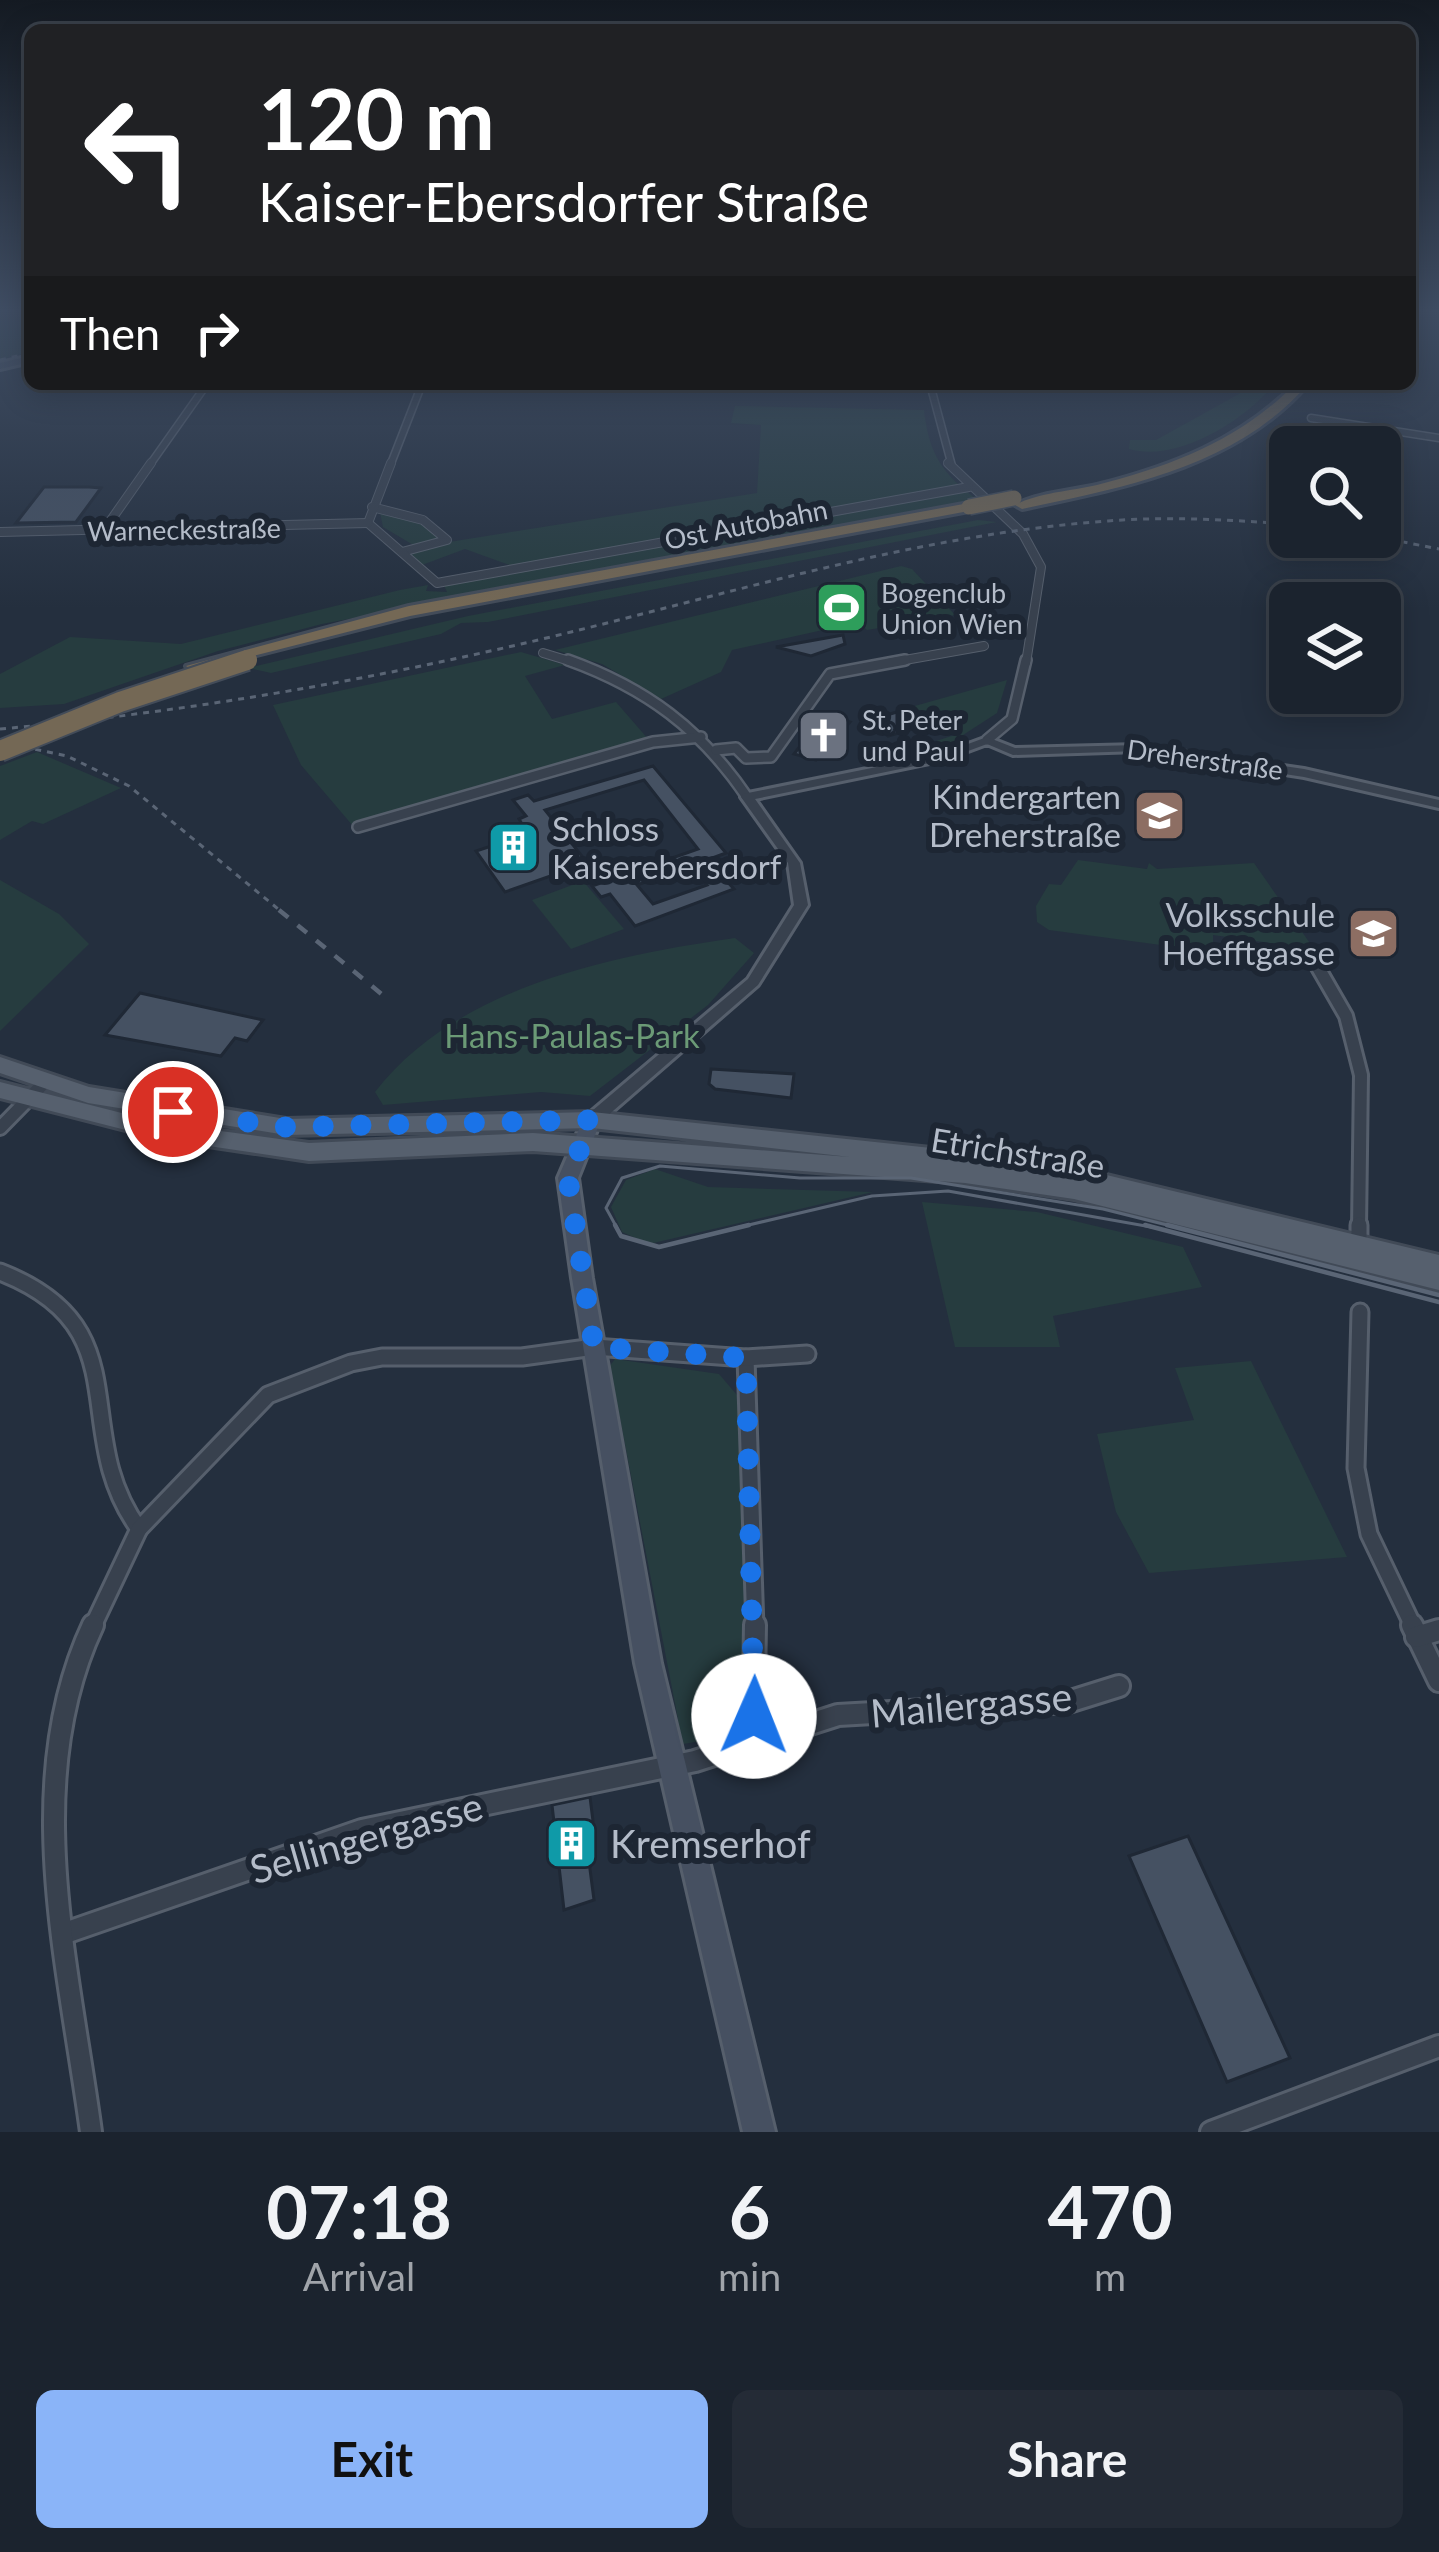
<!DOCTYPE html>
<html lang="en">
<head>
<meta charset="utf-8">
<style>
	:root { --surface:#1b232e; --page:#242b36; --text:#f1f3f6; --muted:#a0a4aa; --line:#39404a; --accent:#8ab4f8 }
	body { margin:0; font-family:Lato,sans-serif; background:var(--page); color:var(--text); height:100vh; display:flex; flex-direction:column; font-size:45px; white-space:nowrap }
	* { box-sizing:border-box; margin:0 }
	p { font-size:39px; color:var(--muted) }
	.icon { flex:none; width:66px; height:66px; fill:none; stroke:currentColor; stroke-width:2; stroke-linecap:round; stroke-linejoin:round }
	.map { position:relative; height:2132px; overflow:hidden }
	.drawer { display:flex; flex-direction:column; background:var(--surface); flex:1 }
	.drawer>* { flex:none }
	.hud { position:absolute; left:24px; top:24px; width:1392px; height:366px; border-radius:18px; box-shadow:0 6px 30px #0003,0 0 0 3px var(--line); background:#202124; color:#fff; overflow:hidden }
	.fabs { position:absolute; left:1269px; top:426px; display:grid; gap:24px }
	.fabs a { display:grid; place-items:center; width:132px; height:132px; border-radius:18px; background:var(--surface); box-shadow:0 6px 30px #0003,0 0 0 3px var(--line); font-size:60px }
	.pin { position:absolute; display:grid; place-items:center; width:102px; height:102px; color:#fff; margin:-51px; border:6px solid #fff; border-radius:50%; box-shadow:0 3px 12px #0007 }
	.me { position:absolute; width:132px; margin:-66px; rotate:1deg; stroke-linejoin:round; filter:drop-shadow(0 0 9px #0008) }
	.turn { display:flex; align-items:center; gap:42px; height:252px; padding:0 36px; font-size:54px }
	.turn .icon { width:156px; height:156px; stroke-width:2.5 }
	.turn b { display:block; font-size:84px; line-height:102px }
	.then { display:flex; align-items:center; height:114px; padding:0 36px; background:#0003; gap:24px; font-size:45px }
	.eta { display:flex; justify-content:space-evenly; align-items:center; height:204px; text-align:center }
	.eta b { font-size:72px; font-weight:700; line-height:84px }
	.cta { display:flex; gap:24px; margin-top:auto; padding:24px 36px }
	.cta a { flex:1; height:138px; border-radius:18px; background:var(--accent); color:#111; font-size:48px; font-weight:700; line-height:138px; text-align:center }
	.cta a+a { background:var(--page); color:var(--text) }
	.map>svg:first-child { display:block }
	.green { fill:#263c3f }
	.building { fill:#455162; stroke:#1f2835; stroke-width:3; fill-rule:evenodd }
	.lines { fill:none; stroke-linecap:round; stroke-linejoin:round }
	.minor-far5-casing { stroke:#565f6c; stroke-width:9 }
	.minor-far4-casing { stroke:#565f6c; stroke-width:10 }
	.minor-far3-casing { stroke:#565f6c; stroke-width:14 }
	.minor-far2-casing { stroke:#565f6c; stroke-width:18 }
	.minor-far1-casing { stroke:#565f6c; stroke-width:21 }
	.minor-casing { stroke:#565f6c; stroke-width:26 }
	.tertiary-casing { stroke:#565f6c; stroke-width:6 }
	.secondary-casing { stroke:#565f6c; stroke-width:6 }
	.primary-casing { stroke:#414a57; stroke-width:6 }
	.motorway-casing { stroke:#434c59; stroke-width:6 }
	.minor-far5 { stroke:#38414e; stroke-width:6 }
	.minor-far4 { stroke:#38414e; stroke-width:8 }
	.minor-far3 { stroke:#38414e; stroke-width:9 }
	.minor-far2 { stroke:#38414e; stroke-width:12 }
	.minor-far1 { stroke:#38414e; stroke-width:15 }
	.minor { stroke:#38414e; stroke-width:20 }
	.tertiary { fill:#38414e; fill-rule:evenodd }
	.secondary { fill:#465061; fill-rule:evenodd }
	.primary { fill:#56606e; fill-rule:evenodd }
	.motorway { fill:#746855; fill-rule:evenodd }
	.tram-far1 { stroke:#5a6575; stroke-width:3 }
	.tram { stroke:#5a6575; stroke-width:4.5 }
	.rail-far1 { stroke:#5a6575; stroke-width:3; stroke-dasharray:6 6; stroke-linecap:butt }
	.rail { stroke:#5a6575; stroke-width:4.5; stroke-dasharray:12 12; stroke-linecap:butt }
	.motorway-bridge-far1-casing { stroke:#434c59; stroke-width:18; stroke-linecap:butt }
	.motorway-bridge-casing { stroke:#434c59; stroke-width:24; stroke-linecap:butt }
	.motorway-bridge-far1 { stroke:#746855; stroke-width:15 }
	.motorway-bridge { stroke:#746855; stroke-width:20 }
	.route { stroke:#1a73e8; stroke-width:21; stroke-dasharray:0 37.8 }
	.labels { text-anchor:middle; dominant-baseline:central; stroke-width:12; stroke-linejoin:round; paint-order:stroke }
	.far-street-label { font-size:27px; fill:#b4bcc9; stroke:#1d2633 }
	.far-poi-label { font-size:27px; fill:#b4bcc9; stroke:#1d2633; text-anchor:start }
	.poi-label { font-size:33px; fill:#b4bcc9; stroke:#1d2633; text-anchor:end }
	.park-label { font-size:33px; fill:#6b9a76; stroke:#1d2633 }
	.street-label { font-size:33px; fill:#b4bcc9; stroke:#1d2633 }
	.near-street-label { font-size:39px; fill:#b4bcc9; stroke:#1d2633 }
	.near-poi-label { font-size:39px; fill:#b4bcc9; stroke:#1d2633; text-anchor:start }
</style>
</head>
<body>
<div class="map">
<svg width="1439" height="2132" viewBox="0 0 1439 2132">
	<rect width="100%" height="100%" fill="#242f3e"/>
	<g class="green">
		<polygon points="0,309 30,309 30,352 0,359"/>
		<path d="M 1257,384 L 1274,384 C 1245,421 1176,463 1129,449 L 1130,440 L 1156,440 Z"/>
		<path d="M 735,406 L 924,410 C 929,454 942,474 978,500 L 322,624 L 218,651 L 64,704 L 0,708 L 0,674 L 70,637 L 181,644 L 400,590 L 428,585 L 426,591 L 447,592 L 443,583 L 512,566 L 465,549 L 422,565 L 410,553 L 415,546 L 383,527 L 380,512 L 421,522 L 449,542 L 757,493 L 761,425 L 731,423 Z"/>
		<polygon points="978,520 997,522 488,622 461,623 441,634 271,673 248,668 468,616"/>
		<polygon points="901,566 912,569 955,615 867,630 859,622 732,650 721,672 661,699 602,664 555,650"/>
		<polygon points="521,652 565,665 525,676 552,719 616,702 649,740 353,826 301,765 273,705"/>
		<polygon points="1007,680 997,713 946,746 936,741 961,733 944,718 918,727 910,721 916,719 916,712 908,718 900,711 872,720 880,728 873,729 865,720"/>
		<polygon points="37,752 121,788 43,824 32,821 0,840 0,766"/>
		<polygon points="1078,860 1147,869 1149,863 1157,869 1254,863 1314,949 1213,935 1213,952 1049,930 1037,922 1036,906 1049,884 1061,885"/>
		<polygon points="0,880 59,914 89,944 0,1031"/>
		<polygon points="583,881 624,929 571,949 532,900"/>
		<path d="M 735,938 L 754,953 L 708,1005 L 590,1096 L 541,1092 L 383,1105 L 375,1092 C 456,987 610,956 735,938 Z"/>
		<polygon points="655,1169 708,1187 873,1192 649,1244 622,1232 611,1207 626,1180"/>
		<polygon points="922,1202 1037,1212 1183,1247 1202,1287 1053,1316 1060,1347 955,1347"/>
		<polygon points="615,1359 719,1374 742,1401 747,1690 707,1740 683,1744 676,1733 678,1719 611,1372 606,1371"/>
		<polygon points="1251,1361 1347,1557 1149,1573 1116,1512 1097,1434 1194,1420 1175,1368"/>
	</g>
	<g class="building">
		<polygon points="44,487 89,487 101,488 76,522 16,523"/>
		<polygon points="843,635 845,644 811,656 776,647"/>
		<polygon points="900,711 912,722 916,712 927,714 923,726 888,736 871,720"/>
		<polygon points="830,716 850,722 816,760 794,754 821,719"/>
		<path d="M 653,766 L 726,853 L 707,860 L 734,889 L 635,926 L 610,894 L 601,897 L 592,886 L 698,849 L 644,780 L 545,810 L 593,870 L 561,881 L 556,874 L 505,892 L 476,851 L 528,834 L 519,819 L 526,816 L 513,800 L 528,795 L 534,801 ZM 690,866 L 707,885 L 653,904 L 637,885 Z"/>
		<polygon points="140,993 263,1020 247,1041 235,1038 221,1056 105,1035"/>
		<polygon points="711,1069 794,1074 791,1098 715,1089 709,1084"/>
		<polygon points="590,1797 593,1821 584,1823 594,1900 564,1910 552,1805"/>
		<polygon points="1188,1836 1290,2058 1227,2082 1129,1856"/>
	</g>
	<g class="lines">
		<defs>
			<g id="minor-far5">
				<polyline points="930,384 952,466"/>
				<polyline points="1311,418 1439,438"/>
				<polyline points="149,466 207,384"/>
				<polyline points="390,466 422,384"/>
			</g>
			<g id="minor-far4">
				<polyline points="948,463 1023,534 1041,567 1026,663"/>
				<polyline points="372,507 423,520 447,540 402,552"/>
				<polyline points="368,523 437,583 969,487"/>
				<polyline points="368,523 391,463"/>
				<polyline points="104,530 151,463"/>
				<polyline points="0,532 368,523"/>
				<polyline points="543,653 576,663"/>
				<polyline points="888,663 984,646"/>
			</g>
			<g id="minor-far3">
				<path d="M 568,660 C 646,688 701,729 747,797"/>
				<polyline points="987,740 1012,719 1026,660"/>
				<polyline points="716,750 736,748 746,758 771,757 830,674 905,660"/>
				<polyline points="358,827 653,742 701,737"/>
			</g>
			<g id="minor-far2">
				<polyline points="1312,957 1346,1016 1361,1075 1359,1228"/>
				<polyline points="0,1128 45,1082"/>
			</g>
			<g id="minor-far1">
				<polyline points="1359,1244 1359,1225"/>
				<path d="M 0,1272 C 144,1328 67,1430 139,1529"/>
				<polyline points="1360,1312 1356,1468 1369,1534 1414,1628"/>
				<polyline points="746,1358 755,1628"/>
				<polyline points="92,1628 139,1529 268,1395 351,1363 382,1357 522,1357 594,1347 746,1358 807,1354"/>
			</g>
			<g id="minor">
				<polyline points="1412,1625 1439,1681"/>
				<polyline points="1416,1637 1439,1630"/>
				<polyline points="753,1739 755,1625"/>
				<polyline points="68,1932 362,1830 695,1761 838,1715 1068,1702 1119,1686"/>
				<path d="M 91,2132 C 69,1967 19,1782 93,1625"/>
				<polyline points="1211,2132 1439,2046"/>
			</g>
			<polygon id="tertiary" points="987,737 1015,748 1139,745 1304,769 1439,800 1439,808 1304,777 1139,751 1013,755 987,744 944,760 755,799 800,863 808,905 758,985 598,1124 586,1124 584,1120 586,1116 748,979 794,905 788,863 741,797 743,794 941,754"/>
			<g id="secondary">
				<polygon points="30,356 30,362 0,369 0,363"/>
				<polygon points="592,1113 599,1115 601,1120 578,1178 592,1278 661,1663 775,2132 743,2132 635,1663 572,1278 558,1178 583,1120 585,1115"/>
			</g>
			<polygon id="primary" points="0,1057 89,1087 286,1119 592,1112 1044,1160 1439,1255 1439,1290 1074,1199 965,1183 533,1151 309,1161 161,1139 0,1098 0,1082 161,1123 309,1143 533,1133 850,1157 592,1128 286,1135 88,1103 0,1073"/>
			<g id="motorway">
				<path d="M 1295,384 L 1308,384 C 1236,467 1125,487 1022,509 L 1015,505 C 1037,493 1071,491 1097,485 C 1172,466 1240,440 1295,384 Z"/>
				<polygon points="969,503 976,507 974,510 410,616 194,671 186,666 409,606"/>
			</g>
		</defs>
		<use href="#minor-far5" class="minor-far5-casing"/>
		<use href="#minor-far4" class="minor-far4-casing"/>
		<use href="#minor-far3" class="minor-far3-casing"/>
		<use href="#minor-far2" class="minor-far2-casing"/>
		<use href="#minor-far1" class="minor-far1-casing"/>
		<use href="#minor" class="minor-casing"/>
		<use href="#tertiary" class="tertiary-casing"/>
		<use href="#secondary" class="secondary-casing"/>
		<use href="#primary" class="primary-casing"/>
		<use href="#motorway" class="motorway-casing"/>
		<use href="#minor-far5" class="minor-far5"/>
		<use href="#minor-far4" class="minor-far4"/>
		<use href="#minor-far3" class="minor-far3"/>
		<use href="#minor-far2" class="minor-far2"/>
		<use href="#minor-far1" class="minor-far1"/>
		<use href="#minor" class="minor"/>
		<use href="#tertiary" class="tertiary"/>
		<use href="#secondary" class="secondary"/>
		<use href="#primary" class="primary"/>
		<use href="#motorway" class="motorway"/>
		<g class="tram-far1">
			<polyline points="617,1228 606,1208 622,1178 660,1166 800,1178 911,1178 1103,1209 1179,1228"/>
			<polyline points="736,1228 872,1196 948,1191 1157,1228"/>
		</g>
		<g class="tram">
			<polyline points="615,1225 621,1236 659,1247 749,1225"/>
			<polyline points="1145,1225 1439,1302"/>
			<polyline points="1167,1225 1439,1295"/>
		</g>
		<g class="rail-far1">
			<polyline points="0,360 30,353"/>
			<polyline points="1378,537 1439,549"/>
			<path d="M 0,729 C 176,713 349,684 521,644 C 715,599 908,535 1108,521 C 1169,516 1229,520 1290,524"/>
			<polyline points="0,742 67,756 129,786 283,913"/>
		</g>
		<polyline class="rail" points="279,910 384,996"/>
		<defs>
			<g id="motorway-bridge-far1">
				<polyline points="969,507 1014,498"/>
				<polyline points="238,663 248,660"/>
			</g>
			<polyline id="motorway-bridge" points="0,751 120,702 247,660"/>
		</defs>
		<use href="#motorway-bridge-far1" class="motorway-bridge-far1-casing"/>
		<use href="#motorway-bridge" class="motorway-bridge-casing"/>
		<use href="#motorway-bridge-far1" class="motorway-bridge-far1"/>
		<use href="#motorway-bridge" class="motorway-bridge"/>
	</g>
	<linearGradient id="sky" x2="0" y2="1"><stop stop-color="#141a22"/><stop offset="0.51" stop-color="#3f4d63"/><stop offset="1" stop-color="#3f4d63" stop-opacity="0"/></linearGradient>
	<rect width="1439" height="608" fill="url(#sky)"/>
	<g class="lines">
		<polyline class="route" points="173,1112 286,1127 592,1120 568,1178 594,1347 746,1358 754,1716"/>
	</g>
	<defs>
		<symbol id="stadium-square" viewBox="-11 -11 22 22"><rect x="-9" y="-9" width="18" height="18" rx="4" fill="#2e9e5b" stroke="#1d2633"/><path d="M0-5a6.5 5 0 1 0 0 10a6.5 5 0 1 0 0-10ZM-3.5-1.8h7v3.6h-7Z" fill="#fff"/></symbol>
		<symbol id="church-square" viewBox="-11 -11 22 22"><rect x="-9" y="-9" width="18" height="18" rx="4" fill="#6b7280" stroke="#1d2633"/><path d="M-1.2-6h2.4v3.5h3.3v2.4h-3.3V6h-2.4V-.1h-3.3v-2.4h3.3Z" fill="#fff"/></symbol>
		<symbol id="school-square" viewBox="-11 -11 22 22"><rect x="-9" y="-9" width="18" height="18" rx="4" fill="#8d6e63" stroke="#1d2633"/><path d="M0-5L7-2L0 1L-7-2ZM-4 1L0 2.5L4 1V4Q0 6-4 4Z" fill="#fff"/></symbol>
		<symbol id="building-square" viewBox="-11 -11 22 22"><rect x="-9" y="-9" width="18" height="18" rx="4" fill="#0f9aa8" stroke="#1d2633"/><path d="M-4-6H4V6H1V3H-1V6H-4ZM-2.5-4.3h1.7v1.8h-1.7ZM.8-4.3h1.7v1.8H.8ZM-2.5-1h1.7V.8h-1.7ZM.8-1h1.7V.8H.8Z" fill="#fff"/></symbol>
	</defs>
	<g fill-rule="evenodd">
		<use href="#stadium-square" x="812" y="578" width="59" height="59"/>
		<use href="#church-square" x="794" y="706" width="59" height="59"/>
		<use href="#school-square" x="1130" y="786" width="59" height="59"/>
		<use href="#building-square" x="484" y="818" width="59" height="59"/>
		<use href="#school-square" x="1344" y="904" width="59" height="59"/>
		<use href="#building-square" x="542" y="1814" width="59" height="59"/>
	</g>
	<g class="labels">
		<g class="far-street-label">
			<text transform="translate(746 524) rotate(-11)">Ost Autobahn</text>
			<text transform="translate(184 529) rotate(-1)">Warneckestraße</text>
			<text transform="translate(1205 759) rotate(8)">Dreherstraße</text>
		</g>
		<g class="far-poi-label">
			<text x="881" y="592">Bogenclub<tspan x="881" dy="31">Union Wien</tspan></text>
			<text x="862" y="719">St. Peter<tspan x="862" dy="31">und Paul</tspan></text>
		</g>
		<g class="poi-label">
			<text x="1121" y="796">Kindergarten<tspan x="1121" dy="38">Dreherstraße</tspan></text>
			<text x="552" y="828" text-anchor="start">Schloss<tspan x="552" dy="38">Kaiserebersdorf</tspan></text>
			<text x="1335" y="914">Volksschule<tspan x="1335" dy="38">Hoefftgasse</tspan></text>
		</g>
		<g class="park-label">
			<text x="572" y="1035">Hans-Paulas-Park</text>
		</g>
		<g class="street-label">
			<text transform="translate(1018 1152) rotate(9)">Etrichstraße</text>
		</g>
		<g class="near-street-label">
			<text transform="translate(971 1704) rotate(-5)">Mailergasse</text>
			<text transform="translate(366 1837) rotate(-16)">Sellingergasse</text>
		</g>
		<g class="near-poi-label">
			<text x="610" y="1843">Kremserhof</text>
		</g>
	</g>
</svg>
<div class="fabs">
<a><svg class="icon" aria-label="search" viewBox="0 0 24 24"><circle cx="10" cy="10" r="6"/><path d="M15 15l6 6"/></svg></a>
<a><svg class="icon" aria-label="layers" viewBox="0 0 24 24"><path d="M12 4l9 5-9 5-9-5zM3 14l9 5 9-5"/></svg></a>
</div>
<div class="pin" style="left:173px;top:1112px;background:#d93025"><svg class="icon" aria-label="arrive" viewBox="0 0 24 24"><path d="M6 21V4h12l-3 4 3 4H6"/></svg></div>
<svg class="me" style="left:754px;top:1716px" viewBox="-20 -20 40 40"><circle r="19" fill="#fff"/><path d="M0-13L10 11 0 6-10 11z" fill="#1a73e8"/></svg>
<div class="hud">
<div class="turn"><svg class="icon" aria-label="left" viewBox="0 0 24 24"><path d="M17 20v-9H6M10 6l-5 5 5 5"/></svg><div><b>120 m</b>Kaiser-Ebersdorfer Straße</div></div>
<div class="then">Then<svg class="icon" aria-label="right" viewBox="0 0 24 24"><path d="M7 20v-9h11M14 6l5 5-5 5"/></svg></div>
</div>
</div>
<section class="drawer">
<div class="eta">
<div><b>07:18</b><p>Arrival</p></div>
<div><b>6</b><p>min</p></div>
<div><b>470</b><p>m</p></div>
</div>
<div class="cta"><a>Exit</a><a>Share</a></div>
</section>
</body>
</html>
